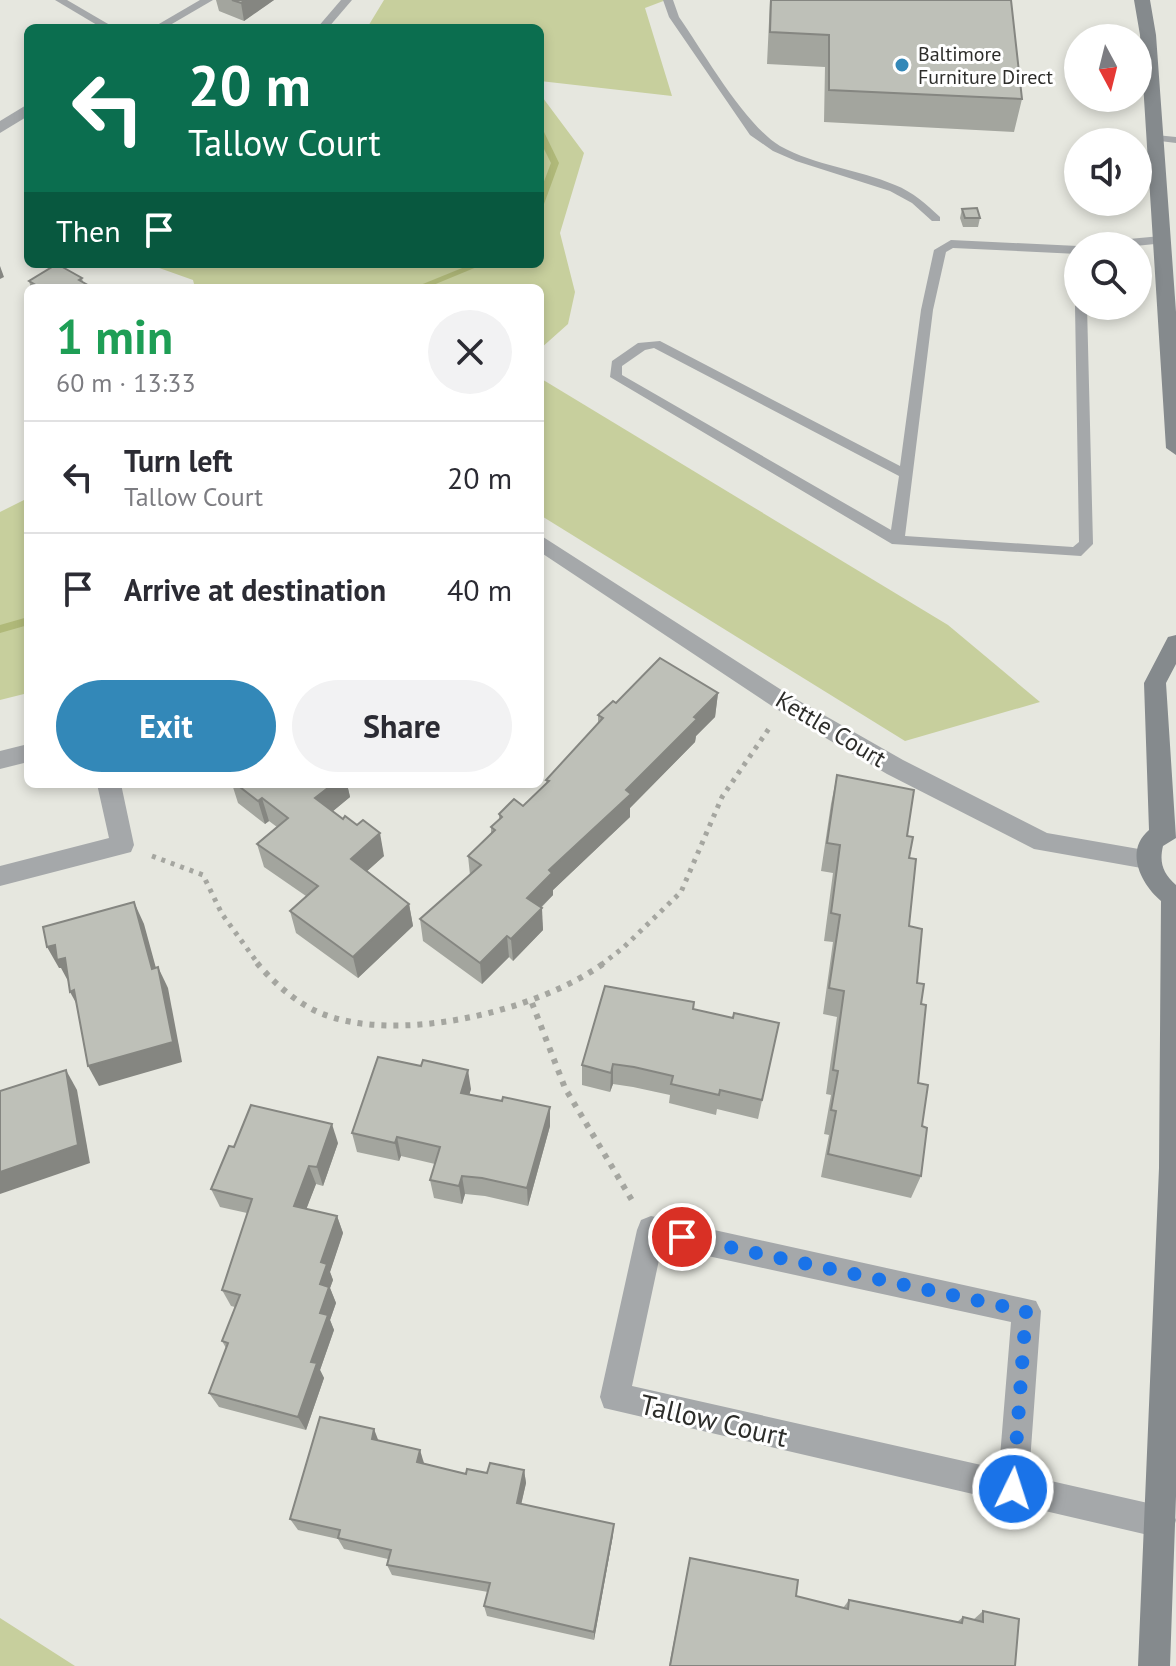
<!DOCTYPE html>
<html lang="en">
<head>
<meta charset="utf-8">
<style>
	:root { --surface:#fff; --page:#f2f2f3; --text:#2b2b33; --muted:#7c7c81; --line:#e1e1e2; --accent:#3388b8 }
	body { margin:0; font-family:"PT Sans",sans-serif; background:var(--page); color:var(--text); height:100vh; display:flex; flex-direction:column; font-size:30px; white-space:nowrap }
	* { box-sizing:border-box; margin:0 }
	p { font-size:26px; color:var(--muted) }
	.icon { flex:none; width:44px; height:44px; fill:none; stroke:currentColor; stroke-width:2; stroke-linecap:round; stroke-linejoin:round }
	.map { position:relative; flex:1; overflow:hidden }
	.panel { position:absolute; left:24px; top:284px; width:520px; height:504px; display:flex; flex-direction:column; background:var(--surface); border-radius:12px; box-shadow:0 4px 12px #0003 }
	.panel>* { flex:none }
	.hud { position:absolute; left:24px; top:24px; width:520px; height:244px; border-radius:12px; box-shadow:0 4px 12px #0003; background:#0b6e4f; color:#fff; overflow:hidden }
	.needle { width:52px; rotate:173deg }
	.controls { position:absolute; left:1064px; top:24px; display:grid; gap:16px }
	.controls a { display:grid; place-items:center; width:88px; height:88px; border-radius:50%; background:var(--surface); box-shadow:0 4px 12px #0003; font-size:40px }
	.pin { position:absolute; display:grid; place-items:center; width:68px; height:68px; color:#fff; margin:-34px; border:4px solid #fff; border-radius:50%; box-shadow:0 2px 8px #0007 }
	.me { position:absolute; width:88px; margin:-44px; rotate:4deg; stroke-linejoin:round; filter:drop-shadow(0 0 6px #0008) }
	.turn { display:flex; align-items:center; gap:28px; height:168px; padding:0 32px; font-size:36px }
	.turn .icon { width:104px; height:104px; stroke-width:2.5 }
	.turn b { display:block; font-size:56px; line-height:68px }
	.then { display:flex; align-items:center; height:76px; padding:0 32px; background:#0003; gap:16px; font-size:30px }
	.round { display:grid; place-items:center; flex:none; width:84px; height:84px; border-radius:42px; background:var(--page) }
	.summary { display:flex; align-items:center; justify-content:space-between; height:136px; padding:0 32px }
	h1 { font-size:48px; font-weight:700; line-height:60px; color:#1e9e55 }
	.action { display:flex; gap:16px; margin-top:auto; padding:16px 32px }
	.action a { flex:1; height:92px; border-radius:48px; background:var(--accent); color:#fff; font-size:32px; font-weight:700; line-height:92px; text-align:center }
	.action a+a { background:var(--page); color:var(--text) }
	ul { padding:0; list-style:none }
	li { display:flex; align-items:center; gap:24px; height:112px; padding:0 32px; border-top:2px solid var(--line) }
	li div { flex:1 }
	li b { display:block; font-size:30px }
	li em { font-style:normal }
	.map>svg:first-child { display:block }
	.green { fill:#c7cf9d }
	.lines { fill:none; stroke-linecap:round; stroke-linejoin:round }
	.stream { fill:#b0b979; fill-rule:evenodd }
	.path-far1 { stroke:#a5a6a0; stroke-width:5; stroke-dasharray:4 6; stroke-linecap:butt }
	.path { stroke:#a5a6a0; stroke-width:6; stroke-dasharray:5 7; stroke-linecap:butt }
	.lane { fill:#a5a8aa; fill-rule:evenodd }
	.street { fill:#a5a8aa; fill-rule:evenodd }
	.secondary { fill:#858a8d; fill-rule:evenodd }
	.wall { fill:#a3a59e }
	.shaded-wall { fill:#858681 }
	.building { fill:#bec0b8; stroke:#858681; stroke-width:2 }
	.route { stroke:#1a73e8; stroke-width:14; stroke-dasharray:0 25.2 }
	.poi-dot { fill:#3388b8; stroke:#fff; stroke-width:3 }
	.labels { text-anchor:middle; dominant-baseline:central; stroke-width:6; stroke-linejoin:round; paint-order:stroke }
	.far-poi-label { font-size:20px; fill:#2d2d2a; stroke:#fff; text-anchor:start }
	.street-label { font-size:24px; fill:#2d2d2a; stroke:#fff }
	.near-street-label { font-size:28px; fill:#2d2d2a; stroke:#fff }
</style>
</head>
<body>
<div class="map">
<svg width="1176" height="1666" viewBox="0 0 1176 1666">
	<rect width="100%" height="100%" fill="#e6e7df"/>
	<g class="green">
		<polygon points="384,0 666,0 645,8 672,96 540,81 540,28 367,28"/>
		<polygon points="540,94 584,153 560,233 575,292 568,324 540,349 540,288 195,288 193,280 148,264 540,264"/>
		<polygon points="540,378 948,625 1040,702 905,741 540,515"/>
		<polygon points="28,498 28,693 0,700 0,512"/>
		<polygon points="0,1618 75,1666 0,1666"/>
	</g>
	<g class="lines">
		<g class="stream">
			<polygon points="540,130 544,132 559,163 544,204 540,207 540,192 551,163 540,141"/>
			<polygon points="472,264 484,264 426,288 413,288"/>
			<polygon points="28,617 28,625 0,633 0,625"/>
		</g>
		<g class="path-far1">
			<polyline points="152,856 203,875 222,914 259,965"/>
			<polyline points="601,965 624,947 681,892 722,797 770,727"/>
		</g>
		<g class="path">
			<path d="M 257,963 C 273,982 295,1002 318,1012 C 395,1046 538,1011 604,963"/>
			<polyline points="532,1003 565,1088 633,1202"/>
		</g>
		<g class="lane">
			<polygon points="55,0 67,0 115,28 102,28"/>
			<polygon points="200,0 213,0 165,28 152,28"/>
			<polygon points="341,0 352,0 328,28 317,28"/>
			<path d="M 663,0 L 673,0 L 679,17 C 704,53 745,125 780,146 C 816,166 858,169 895,185 C 913,192 926,204 940,217 L 940,221 L 932,221 L 912,203 L 890,191 L 796,161 L 773,151 L 750,135 L 669,17 Z"/>
			<polygon points="1156,135 1176,137 1176,143 1152,140 1152,136"/>
			<polygon points="1161,236 1167,240 1165,243 1135,246 1091,246 1097,242"/>
			<path d="M 951,240 L 1078,246 L 1078,254 L 953,248 L 946,252 L 933,310 L 905,536 L 1073,547 L 1079,542 L 1075,306 L 1078,303 L 1078,306 L 1087,306 L 1093,544 L 1081,556 L 892,544 L 610,377 L 612,361 L 638,343 L 660,341 L 900,466 L 921,310 L 934,250 ZM 654,348 L 899,476 L 891,530 L 622,375 L 622,366 L 645,350 Z"/>
		</g>
		<g class="street">
			<polygon points="28,104 28,116 0,133 0,121"/>
			<polygon points="540,535 794,698 903,760 1047,833 1156,852 1159,859 1156,866 1147,869 1034,849 887,774 778,710 540,552"/>
			<polygon points="28,744 28,762 0,769 0,751"/>
			<polygon points="97,784 121,784 134,845 131,852 0,886 0,866 109,838"/>
			<path d="M 651,1216 L 1036,1301 L 1041,1311 L 1029,1476 L 1161,1506 L 1172,1511 L 1176,1520 L 1172,1533 L 1161,1538 L 604,1408 L 600,1397 L 637,1230 L 641,1220 ZM 662,1246 L 1011,1322 L 999,1469 L 632,1386 Z"/>
		</g>
		<g class="secondary">
			<polygon points="1134,0 1150,0 1156,35 1176,312 1176,455 1166,448 1140,35"/>
			<path d="M 1176,635 L 1176,664 L 1166,683 L 1176,838 L 1163,846 C 1159,863 1163,873 1176,885 L 1176,1496 L 1170,1666 L 1138,1666 L 1159,1168 L 1161,901 C 1141,884 1124,851 1149,830 L 1144,683 L 1168,637 Z"/>
		</g>
	</g>
	<g class="wall">
		<polygon points="216,0 274,0 244,21 219,11"/>
		<polygon points="770,0 1011,0 1022,99 1014,132 824,122 825,67 767,64"/>
		<polygon points="962,209 980,218 978,227 963,227 960,218"/>
		<polygon points="82,278 83,282 93,288 31,288 29,281"/>
		<polygon points="718,693 715,717 696,736 695,742 630,808 630,817 553,890 553,895 541,908 543,930 513,961 509,957 482,984 423,941 420,919 470,875 468,856 491,833 491,827 499,820 499,814 523,806 547,784 546,780 598,724 598,715 616,703"/>
		<polygon points="837,775 907,836 909,858 909,926 917,983 921,1004 918,1083 922,1126 921,1176 911,1198 821,1177 829,1135 824,1134 831,1095 826,1094 837,1017 823,1014 833,942 824,941 833,873 821,871 831,804"/>
		<polygon points="232,784 347,784 350,797 333,811 384,856 367,871 409,904 413,926 358,978 296,933 290,911 306,896 264,867 257,844 277,827 269,821 265,824 238,803"/>
		<polygon points="693,1009 733,1018 779,1023 758,1119 717,1109 716,1115 669,1103 670,1095 633,1087 613,1084 610,1092 582,1085 582,1065"/>
		<polygon points="471,1089 469,1095 550,1126 528,1206 485,1196 465,1194 462,1204 434,1198 430,1180 435,1164 401,1156 399,1161 357,1152 352,1133"/>
		<polygon points="338,1143 323,1186 316,1184 306,1209 337,1216 343,1233 330,1272 333,1280 330,1288 336,1303 330,1320 334,1330 320,1370 324,1378 306,1430 219,1407 209,1393 226,1348 222,1341 235,1307 231,1306 222,1290 247,1213 220,1207 211,1189 234,1147"/>
		<polygon points="379,1440 424,1463 424,1464 466,1474 524,1470 526,1483 521,1504 613,1535 594,1640 487,1616 484,1606 488,1592 392,1575 387,1565 388,1559 344,1549 338,1539 298,1530 290,1519"/>
		<polygon points="690,1558 796,1596 843,1608 849,1600 957,1622 963,1617 973,1620 983,1611 1015,1666 669,1666"/>
	</g>
	<g class="shaded-wall">
		<polygon points="245,0 274,0 244,21 241,3"/>
		<polygon points="0,266 4,277 0,279"/>
		<polygon points="718,693 715,717 696,736 695,742 630,808 630,817 553,890 553,895 528,920 527,898 549,870"/>
		<polygon points="333,784 347,784 350,797 321,821 315,798"/>
		<polygon points="262,798 269,821 265,824 258,801"/>
		<polygon points="380,833 384,856 356,881 351,859"/>
		<polygon points="134,902 144,924 162,990 152,969"/>
		<polygon points="409,904 413,926 358,978 353,957"/>
		<polygon points="542,908 543,930 513,961 511,939"/>
		<polygon points="507,936 509,957 482,984 480,963"/>
		<polygon points="55,945 65,958 68,981 61,968 59,968 47,947"/>
		<polygon points="158,967 168,988 182,1062 99,1086 88,1066"/>
		<polygon points="74,990 81,1012 70,992"/>
		<polygon points="613,1064 613,1084 610,1092 611,1073"/>
		<polygon points="66,1070 77,1090 90,1163 0,1194 0,1172"/>
		<polygon points="468,1070 471,1089 464,1112 461,1093"/>
		<polygon points="550,1107 550,1126 528,1206 527,1188"/>
		<polygon points="332,1124 338,1143 323,1186 317,1167"/>
		<polygon points="397,1137 401,1156 399,1161 395,1143"/>
		<polygon points="309,1166 316,1184 301,1223 294,1206"/>
		<polygon points="462,1176 465,1194 462,1204 459,1186"/>
		<polygon points="337,1216 343,1233 330,1272 333,1280 330,1288 336,1303 330,1320 334,1330 320,1370 324,1378 306,1430 298,1417 320,1313 320,1284 321,1262"/>
		<polygon points="374,1429 379,1442 372,1439"/>
		<polygon points="420,1450 424,1463 421,1475 417,1462"/>
		<polygon points="524,1470 526,1483 519,1514 517,1503"/>
		<polygon points="614,1524 613,1535 594,1640 594,1632"/>
	</g>
	<g class="building">
		<polygon points="232,0 245,0 241,3"/>
		<polygon points="771,0 1011,0 1022,99 829,90 829,35 770,32"/>
		<polygon points="977,208 980,218 965,218 962,209"/>
		<polygon points="57,264 82,278 79,280 93,288 41,288 29,281"/>
		<polygon points="660,658 718,693 694,717 697,719 626,790 631,794 549,870 552,873 527,898 542,908 511,939 507,936 480,963 420,919 481,865 468,856 495,830 491,827 502,817 499,814 514,799 523,806 549,781 546,780 603,718 598,715 613,701 616,703"/>
		<polygon points="837,775 914,790 907,836 913,837 909,858 916,859 909,926 922,929 917,983 924,984 921,1004 926,1005 918,1083 928,1085 922,1126 927,1128 921,1176 828,1154 836,1111 831,1110 838,1071 833,1070 844,991 829,988 840,915 831,913 840,845 827,843"/>
		<polygon points="236,784 333,784 315,798 343,819 345,816 357,825 363,820 380,833 351,859 409,904 353,957 290,911 318,886 257,844 288,818 262,798 258,801"/>
		<polygon points="134,902 152,969 158,967 173,1042 88,1066 74,990 70,992 65,958 57,960 55,945 47,947 43,927"/>
		<polygon points="605,986 694,1002 693,1009 733,1018 734,1013 779,1023 762,1100 720,1090 719,1095 671,1084 673,1076 634,1067 613,1064 611,1073 582,1065"/>
		<polygon points="378,1057 421,1066 423,1060 468,1070 461,1093 502,1101 503,1097 550,1107 527,1188 482,1178 462,1176 459,1186 430,1180 440,1147 397,1137 395,1143 352,1133"/>
		<polygon points="66,1070 78,1145 0,1172 0,1091"/>
		<polygon points="251,1105 332,1124 317,1167 309,1166 294,1206 337,1216 321,1262 327,1264 320,1284 329,1287 320,1313 328,1315 311,1362 317,1363 298,1417 209,1393 228,1343 222,1341 240,1295 222,1290 252,1199 211,1189 229,1146 234,1147"/>
		<polygon points="320,1417 374,1429 372,1439 420,1450 417,1462 466,1474 467,1469 487,1473 490,1463 524,1470 517,1503 614,1524 594,1632 484,1606 490,1583 387,1565 391,1550 338,1538 340,1530 290,1519"/>
		<polygon points="690,1558 798,1580 796,1596 848,1609 849,1600 962,1623 963,1617 983,1622 983,1611 1019,1619 1015,1666 670,1666"/>
	</g>
	<g class="lines">
		<polyline class="route" points="682,1237 1026,1311 1013,1489"/>
	</g>
	<circle class="poi-dot" cx="902" cy="65" r="8"/>
	<g class="labels">
		<g class="far-poi-label">
			<text x="918" y="54">Baltimore<tspan x="918" dy="23">Furniture Direct</tspan></text>
		</g>
		<g class="street-label">
			<text transform="translate(831 729) rotate(31)">Kettle Court</text>
		</g>
		<g class="near-street-label">
			<text transform="translate(714 1420) rotate(13)">Tallow Court</text>
		</g>
	</g>
</svg>
<div class="controls">
<a><svg class="needle" viewBox="-14 -14 28 28"><path d="M0-13l5 13h-10z" fill="#e53935"/><path d="M0 13l5-13h-10z" fill="#7c7c81"/></svg></a>
<a><svg class="icon" aria-label="sound" viewBox="0 0 24 24"><path d="M4 9h4l5-4v14l-5-4H4zM17 9q2 3 0 6"/></svg></a>
<a><svg class="icon" aria-label="search" viewBox="0 0 24 24"><circle cx="10" cy="10" r="6"/><path d="M15 15l6 6"/></svg></a>
</div>
<div class="pin" style="left:682px;top:1237px;background:#d93025"><svg class="icon" aria-label="arrive" viewBox="0 0 24 24"><path d="M6 21V4h12l-3 4 3 4H6"/></svg></div>
<svg class="me" style="left:1013px;top:1489px" viewBox="-20 -20 40 40"><circle r="17" fill="#1a73e8" stroke="#fff" stroke-width="3"/><path d="M0-11L8 9 0 5-8 9z" fill="#fff"/></svg>
<div class="hud">
<div class="turn"><svg class="icon" aria-label="left" viewBox="0 0 24 24"><path d="M17 20v-9H6M10 6l-5 5 5 5"/></svg><div><b>20 m</b>Tallow Court</div></div>
<div class="then">Then<svg class="icon" aria-label="arrive" viewBox="0 0 24 24"><path d="M6 21V4h12l-3 4 3 4H6"/></svg></div>
</div>
<section class="panel">
<div class="summary"><div><h1>1 min</h1><p>60 m · 13:33</p></div><a class="round"><svg class="icon" aria-label="close" viewBox="0 0 24 24"><path d="M6 6l12 12M18 6L6 18"/></svg></a></div>
<ul>
<li><svg class="icon" aria-label="left" viewBox="0 0 24 24"><path d="M17 20v-9H6M10 6l-5 5 5 5"/></svg><div><b>Turn left</b><p>Tallow Court</p></div><em>20 m</em></li>
<li><svg class="icon" aria-label="arrive" viewBox="0 0 24 24"><path d="M6 21V4h12l-3 4 3 4H6"/></svg><div><b>Arrive at destination</b></div><em>40 m</em></li>
</ul>
<div class="action"><a>Exit</a><a>Share</a></div>
</section>
</div>
</body>
</html>
